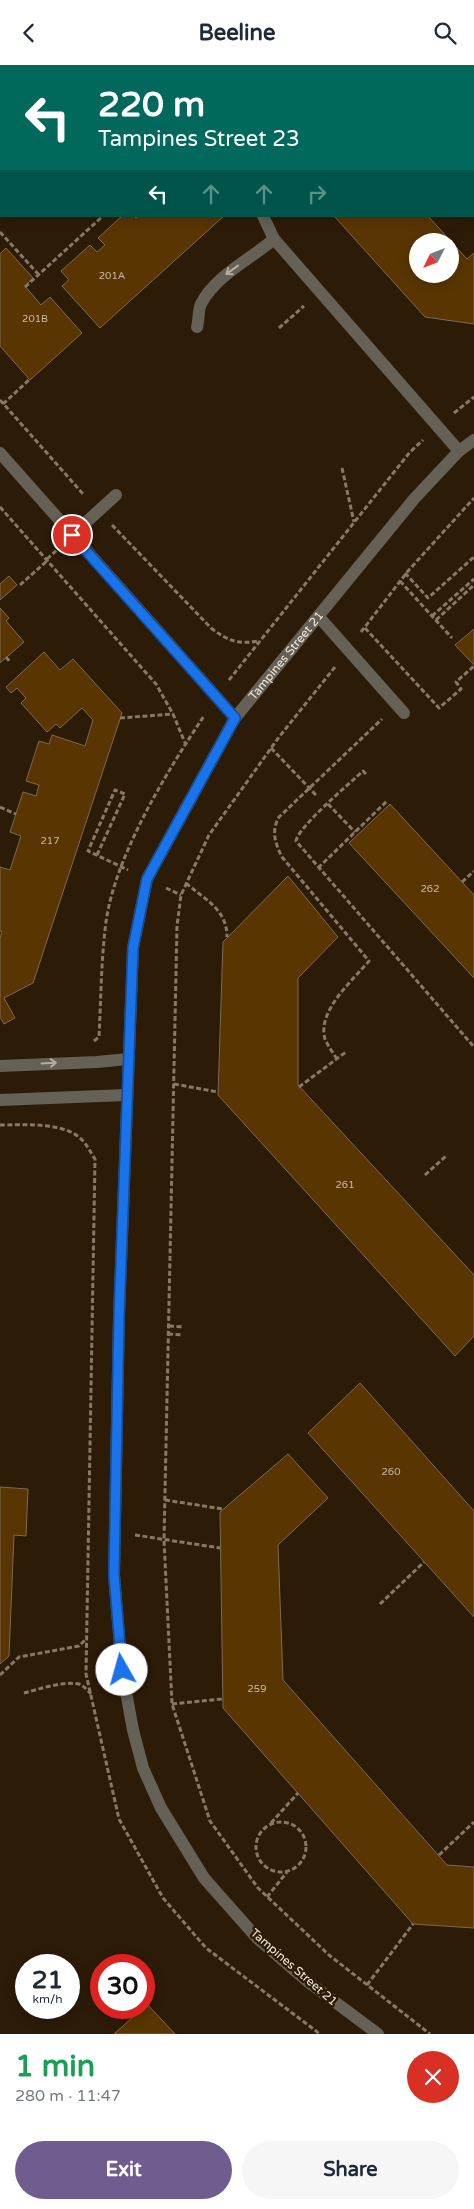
<!DOCTYPE html>
<html lang="en">
<head>
<meta charset="utf-8">
<style>
	:root { --surface:#fff; --page:#f6f6f7; --text:#1f2937; --muted:#747a83; --accent:#705d90 }
	body { margin:0; font-family:"Varela Round",sans-serif; background:var(--page); color:var(--text); height:100vh; display:flex; flex-direction:column; font-size:19px; white-space:nowrap }
	* { box-sizing:border-box; margin:0 }
	p { font-size:16px; color:var(--muted) }
	.icon { flex:none; width:28px; height:28px; fill:none; stroke:currentColor; stroke-width:2; stroke-linecap:round; stroke-linejoin:round }
	.map { position:relative; height:1969px; overflow:hidden }
	.panel { display:flex; flex-direction:column; background:var(--surface); flex:1 }
	.panel>* { flex:none }
	.banner { position:absolute; left:0px; top:0px; width:475px; height:152px; box-shadow:0 2px 12px #0003; background:#00695c; color:#fff; overflow:hidden }
	.needle { width:32px; rotate:228deg }
	.buttons { position:absolute; left:409px; top:168px; display:grid; gap:10px }
	.buttons a { display:grid; place-items:center; width:50px; height:50px; border-radius:50%; background:var(--surface); box-shadow:0 2px 12px #0003; font-size:25px }
	.speed { position:absolute; left:15px; top:1889px; display:flex; gap:10px; font-size:25px; font-weight:700; text-align:center }
	.speed>* { display:grid; place-content:center; width:65px; height:65px; border-radius:50%; background:var(--surface); box-shadow:0 2px 12px #0003; line-height:1 }
	.speed small { font-size:12px; font-weight:400 }
	.speed .limit { border:8px solid #d22; background:#fff; color:#111 }
	.pin { position:absolute; display:grid; place-items:center; width:42px; height:42px; color:#fff; margin:-21px; border:2px solid #fff; border-radius:50%; box-shadow:0 1px 5px #0007 }
	.me { position:absolute; width:55px; margin:-28px; rotate:353deg; stroke-linejoin:round; filter:drop-shadow(0 0 4px #0008) }
	.turn { display:flex; align-items:center; gap:18px; height:105px; padding:0 15px; font-size:22px }
	.turn .icon { width:65px; height:65px; stroke-width:2.5 }
	.turn b { display:block; font-size:35px; line-height:42px }
	.lanes { display:flex; align-items:center; height:48px; padding:0 15px; background:#0003; justify-content:center; gap:25px; direction:ltr }
	.lanes .off { opacity:.35 }
	.round { display:grid; place-items:center; flex:none; width:52px; height:52px; border-radius:26px; background:var(--page) }
	.head { display:flex; align-items:center; justify-content:space-between; height:85px; padding:0 15px }
	h1 { font-size:30px; font-weight:800; line-height:38px; color:#1e9e55 }
	.button { display:flex; gap:10px; margin-top:auto; padding:10px 15px }
	.button a { flex:1; height:58px; border-radius:30px; background:var(--accent); color:#fff; font-size:20px; font-weight:800; line-height:58px; text-align:center }
	.button a+a { background:var(--page); color:var(--text) }
	header { display:flex; justify-content:space-between; align-items:center; height:65px; padding:0 15px; background:var(--surface); font-size:22px; font-weight:800 }
	.map>svg:first-child { display:block }
	.building { fill:#593502; stroke:#7e6954; fill-rule:evenodd }
	.lines { fill:none; stroke-linecap:round; stroke-linejoin:round }
	.path { stroke:#877868; stroke-width:3; stroke-dasharray:5 2.5; stroke-linecap:butt }
	.service { stroke:#656156; stroke-width:12 }
	.pedestrian { stroke:#656156; stroke-width:12 }
	.minor { stroke:#656156; stroke-width:12 }
	.oneway { stroke:#b4aca0 }
	.route-casing { stroke:#114b97; stroke-width:12 }
	.route { stroke:#1a73e8; stroke-width:9 }
	.labels { text-anchor:middle; dominant-baseline:central; stroke-width:5; stroke-linejoin:round; paint-order:stroke }
	.number-label { font-size:10px; fill:#cebca6 }
	.street-label { font-size:12px; fill:#f5e9dd; stroke:#2c1b07 }
</style>
</head>
<body>
<header><svg class="icon" aria-label="back" viewBox="0 0 24 24"><path d="M15 5l-7 7 7 7"/></svg>Beeline<svg class="icon" aria-label="search" viewBox="0 0 24 24"><circle cx="10" cy="10" r="6"/><path d="M15 15l6 6"/></svg></header>
<div class="map">
<svg width="474" height="1969" viewBox="0 0 474 1969">
	<rect width="100%" height="100%" fill="#2c1b07"/>
	<g class="building">
		<polygon points="0,0 15,0 1,1 1,39"/>
		<polygon points="122,151 134,151 136,153 139,151 224,151 100,263 62,221 69,215 61,206 90,180 97,187 105,180 98,173"/>
		<path d="M 334,151 L 428,151 L 467,194 L 474,188 L 474,259 L 425,252 ZM 418,176 L 450,176 L 450,209 L 418,209 Z"/>
		<polygon points="6,183 33,213 25,221 41,240 50,232 82,268 30,315 0,281 0,189"/>
		<polygon points="9,511 17,520 0,535 0,519"/>
		<polygon points="0,543 9,553 6,556 24,577 0,598"/>
		<polygon points="474,564 474,600 455,580"/>
		<polygon points="44,587 60,605 73,594 122,648 33,918 4,933 15,953 4,959 0,952 0,873 2,866 0,866 0,802 10,805 21,771 10,767 23,727 36,731 39,720 26,716 39,676 49,679 52,670 85,681 93,655 82,643 60,663 56,659 47,667 21,638 26,633 17,623 11,628 6,622"/>
		<polygon points="390,739 474,830 474,913 349,778"/>
		<polygon points="288,811 338,872 298,913 298,1020 474,1210 474,1271 455,1291 218,1030 223,877"/>
		<polygon points="360,1318 474,1446 474,1552 308,1368"/>
		<polygon points="288,1389 328,1433 278,1480 283,1615 447,1800 474,1802 474,1863 413,1859 223,1643 220,1447"/>
		<polygon points="0,1422 28,1424 26,1471 14,1470 9,1591 0,1599"/>
		<polygon points="146,1938 175,1969 114,1969 144,1942"/>
	</g>
	<g class="lines">
		<g class="path">
			<polyline points="23,1 24,0"/>
			<polyline points="261,1 262,0"/>
			<polyline points="348,1 350,0"/>
			<polyline points="0,72 1,68"/>
			<polyline points="0,167 39,210"/>
			<polyline points="25,222 103,151"/>
			<polyline points="279,263 304,241"/>
			<polyline points="0,335 84,430"/>
			<polyline points="3,339 30,314"/>
			<polyline points="454,348 474,332"/>
			<polyline points="342,403 354,457"/>
			<polyline points="0,442 156,619 173,649 185,678"/>
			<path d="M 112,460 L 211,563 C 227,575 237,580 258,576"/>
			<polyline points="47,494 58,484"/>
			<polyline points="405,508 428,533 474,492"/>
			<polyline points="400,516 452,573"/>
			<polyline points="20,520 48,495"/>
			<polyline points="432,551 474,514"/>
			<polyline points="436,555 474,520"/>
			<polyline points="365,563 439,643 461,624 456,617 474,601"/>
			<polyline points="361,567 408,506 474,433"/>
			<polyline points="6,592 10,597"/>
			<polyline points="335,602 279,672 209,770 181,830 177,861 164,1475 172,1639 210,1756 258,1823 329,1890 430,1969"/>
			<polyline points="229,615 410,387 423,375"/>
			<polyline points="120,653 173,649"/>
			<polyline points="271,683 316,730"/>
			<path d="M 366,709 L 363,706 C 350,718 298,762 296,776 L 474,982"/>
			<polyline points="328,739 355,767"/>
			<polyline points="0,742 16,749"/>
			<polyline points="97,790 125,729 115,725 88,786 128,805"/>
			<polyline points="318,803 387,736"/>
			<polyline points="462,817 474,806"/>
			<path d="M 186,818 C 205,835 227,844 227,872"/>
			<polyline points="166,823 181,830"/>
			<path d="M 94,976 L 99,972 C 101,934 101,895 106,857 C 115,791 167,706 204,651"/>
			<path d="M 337,994 C 333,988 328,981 325,974 C 317,946 352,916 369,896 L 282,792 C 275,778 271,766 279,752 L 382,654"/>
			<polyline points="174,1019 218,1027"/>
			<polyline points="299,1022 346,987"/>
			<path d="M 0,1060 C 24,1060 67,1056 84,1077 C 88,1082 91,1088 95,1094 L 86,1609 L 119,1754 L 163,1833 L 206,1883 L 320,1969"/>
			<polyline points="425,1110 446,1091"/>
			<polyline points="169,1261 184,1262"/>
			<polyline points="168,1269 183,1270"/>
			<polyline points="165,1435 223,1444"/>
			<polyline points="135,1470 220,1483"/>
			<polyline points="380,1539 424,1497"/>
			<polyline points="0,1610 19,1592 79,1581 86,1574"/>
			<path d="M 24,1628 C 40,1624 62,1616 79,1619 C 84,1621 87,1625 91,1629"/>
			<polyline points="172,1639 223,1634"/>
			<circle cx="281" cy="1782" r="25"/>
			<polyline points="271,1758 298,1728"/>
			<polyline points="439,1790 474,1757"/>
			<polyline points="267,1832 287,1807"/>
			<polyline points="367,1920 413,1859"/>
		</g>
		<g class="service">
			<polyline points="263,151 274,174 459,386"/>
			<path d="M 197,262 C 199,255 198,245 201,239 C 215,211 251,194 274,174"/>
			<polyline points="72,470 116,430"/>
			<polyline points="319,552 404,648"/>
		</g>
		<polyline class="pedestrian" points="65,0 65,1"/>
		<g class="minor">
			<polyline points="0,388 235,653"/>
			<polyline points="0,1001 97,997 128,994"/>
			<polyline points="0,1035 126,1030"/>
			<path id="s1" d="M 378,1969 L 307,1916 L 258,1874 L 204,1813 L 161,1743 L 143,1703 L 133,1665 L 122,1605 L 114,1510 L 119,1251 L 133,883 L 147,814 L 235,653 L 414,434 L 459,386 L 474,375"/>
		</g>
	</g>
	<defs><path id="oneway-shaft" d="M-6 0H5M1.5-3L5.5 0L1.5 3" fill="none" stroke-width="1.6" stroke-linecap="round" stroke-linejoin="round" transform="scale(1.25)"/></defs>
	<g class="oneway">
		<use href="#oneway-shaft" transform="translate(232 205) rotate(144)"/>
		<use href="#oneway-shaft" transform="translate(49 998) rotate(-3)"/>
	</g>
	<g class="lines">
		<defs>
			<polyline id="route" points="72,470 235,653 147,814 133,883 119,1251 114,1510 122,1605"/>
		</defs>
		<use href="#route" class="route-casing"/>
		<use href="#route" class="route"/>
	</g>
	<g class="labels">
		<g class="number-label">
			<text x="112" y="211">201A</text>
			<text x="35" y="254">201B</text>
			<text x="50" y="776">217</text>
			<text x="430" y="824">262</text>
			<text x="345" y="1120">261</text>
			<text x="391" y="1407">260</text>
			<text x="257" y="1624">259</text>
		</g>
		<g class="street-label">
			<text stroke="none"><textPath href="#s1" startOffset="1518">Tampines Street 21</textPath></text>
			<text transform="translate(294 1902) rotate(41)">Tampines Street 21</text>
		</g>
	</g>
</svg>
<div class="buttons">
<a><svg class="needle" viewBox="-14 -14 28 28"><path d="M0-13l5 13h-10z" fill="#e53935"/><path d="M0 13l5-13h-10z" fill="#747a83"/></svg></a>
</div>
<div class="speed"><div>21<small>km/h</small></div><div class="limit">30</div></div>
<div class="pin" style="left:72px;top:470px;background:#d93025"><svg class="icon" aria-label="arrive" viewBox="0 0 24 24"><path d="M6 21V4h12l-3 4 3 4H6"/></svg></div>
<svg class="me" style="left:122px;top:1605px" viewBox="-20 -20 40 40"><circle r="19" fill="#fff"/><path d="M0-13L10 11 0 6-10 11z" fill="#1a73e8"/></svg>
<div class="banner">
<div class="turn"><svg class="icon" aria-label="left" viewBox="0 0 24 24"><path d="M17 20v-9H6M10 6l-5 5 5 5"/></svg><div><b>220 m</b>Tampines Street 23</div></div>
<div class="lanes"><svg class="icon" aria-label="left" viewBox="0 0 24 24"><path d="M17 20v-9H6M10 6l-5 5 5 5"/></svg><svg class="icon off" aria-label="ahead" viewBox="0 0 24 24"><path d="M12 20V5M6 11l6-6 6 6"/></svg><svg class="icon off" aria-label="ahead" viewBox="0 0 24 24"><path d="M12 20V5M6 11l6-6 6 6"/></svg><svg class="icon off" aria-label="right" viewBox="0 0 24 24"><path d="M7 20v-9h11M14 6l5 5-5 5"/></svg></div>
</div>
</div>
<section class="panel">
<div class="head"><div><h1>1 min</h1><p>280 m · 11:47</p></div><a class="round" style="background:#d93025;color:#fff"><svg class="icon" aria-label="close" viewBox="0 0 24 24"><path d="M6 6l12 12M18 6L6 18"/></svg></a></div>
<div class="button"><a>Exit</a><a>Share</a></div>
</section>
</body>
</html>
